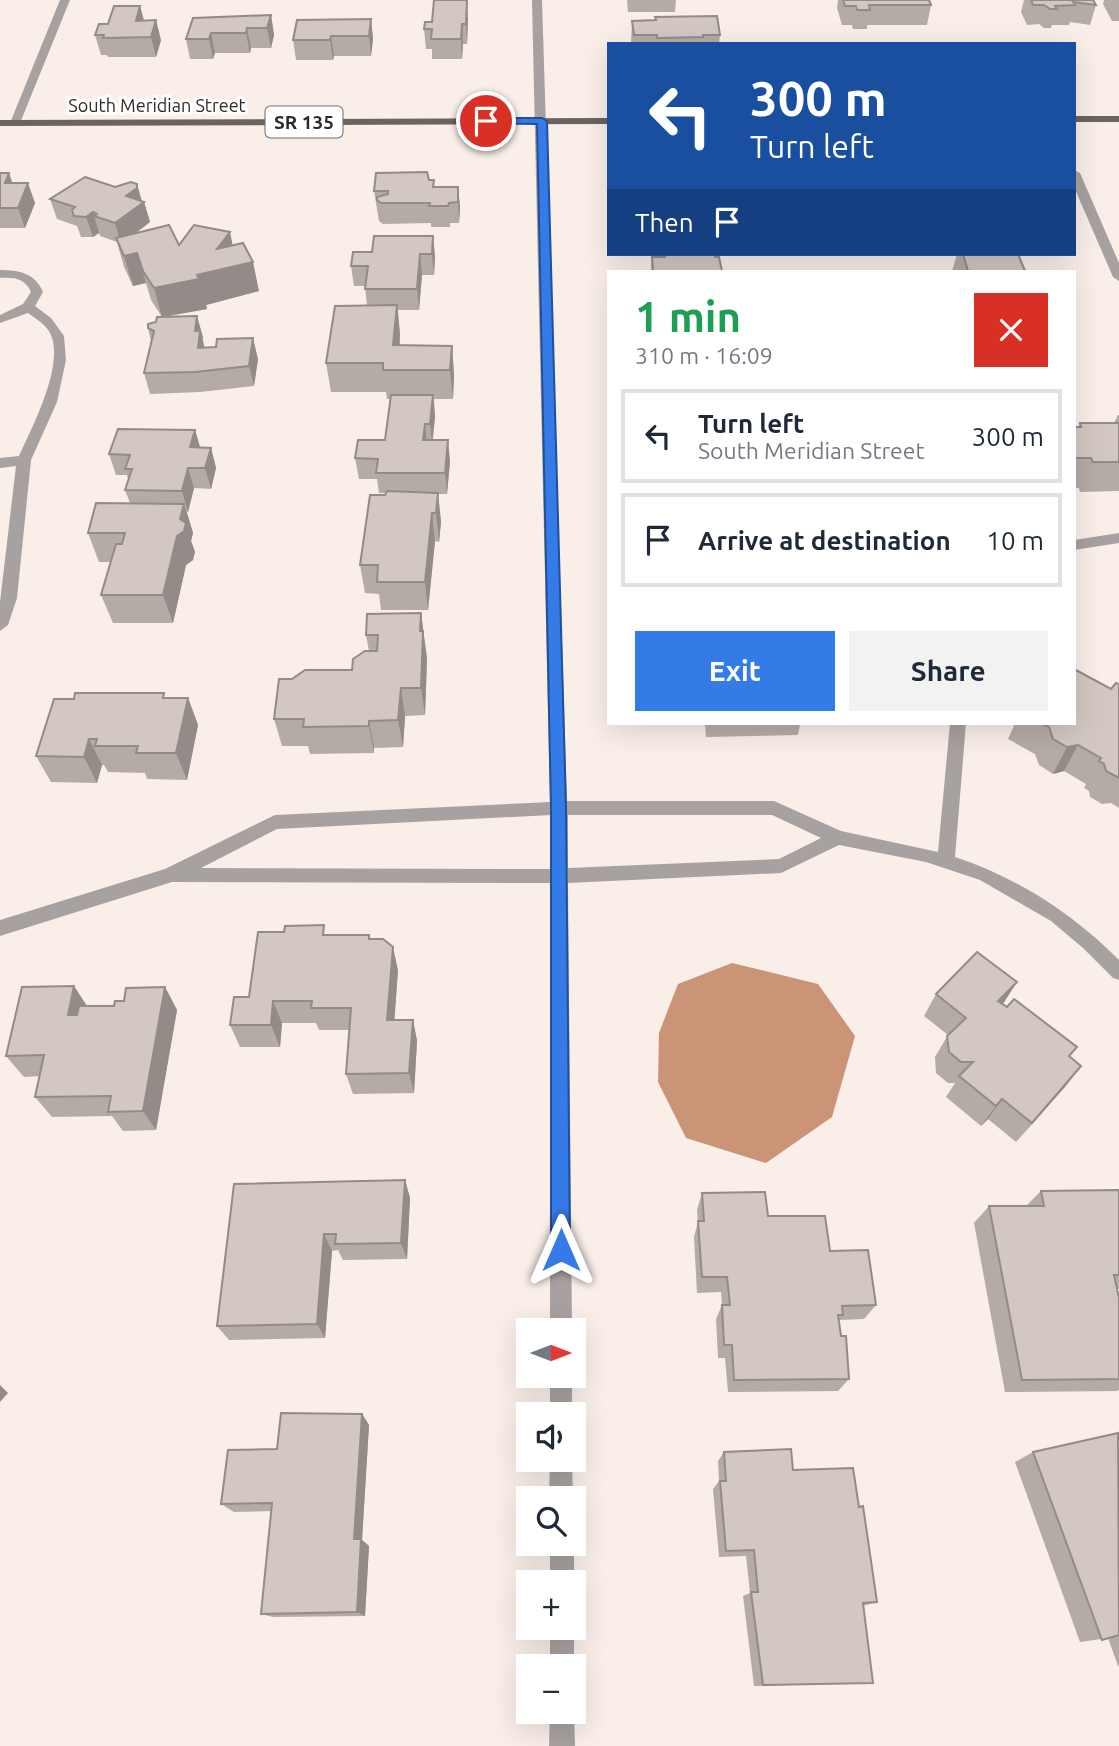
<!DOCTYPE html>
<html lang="en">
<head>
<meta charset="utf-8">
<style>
	:root { --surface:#fff; --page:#f2f2f3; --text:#1f2937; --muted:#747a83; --line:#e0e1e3; --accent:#357be8 }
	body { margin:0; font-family:Ubuntu,sans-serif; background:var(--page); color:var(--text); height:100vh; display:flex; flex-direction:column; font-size:26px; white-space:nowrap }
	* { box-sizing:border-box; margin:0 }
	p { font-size:23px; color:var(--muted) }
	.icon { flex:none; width:38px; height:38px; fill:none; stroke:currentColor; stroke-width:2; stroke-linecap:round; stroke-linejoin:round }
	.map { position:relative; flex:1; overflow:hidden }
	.panel { position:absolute; left:607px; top:270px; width:469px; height:455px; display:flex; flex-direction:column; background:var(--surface); border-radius:0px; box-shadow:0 7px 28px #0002 }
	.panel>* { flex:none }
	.top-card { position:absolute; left:607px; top:42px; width:469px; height:214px; border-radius:0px; box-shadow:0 7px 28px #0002; background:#1a4fa0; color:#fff; overflow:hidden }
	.needle { width:46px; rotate:90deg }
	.tools { position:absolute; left:516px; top:1318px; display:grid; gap:14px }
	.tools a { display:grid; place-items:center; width:70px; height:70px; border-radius:0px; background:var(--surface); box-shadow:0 7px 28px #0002; font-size:35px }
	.pin { position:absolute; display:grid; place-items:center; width:60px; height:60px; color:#fff; margin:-30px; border:4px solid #fff; border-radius:50%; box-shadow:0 2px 7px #0007 }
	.me { position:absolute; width:77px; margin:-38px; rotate:0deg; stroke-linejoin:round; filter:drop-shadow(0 0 5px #0008) }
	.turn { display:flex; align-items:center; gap:24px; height:147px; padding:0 28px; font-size:32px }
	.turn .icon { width:91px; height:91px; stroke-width:2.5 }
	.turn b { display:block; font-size:49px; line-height:60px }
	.then { display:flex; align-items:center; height:66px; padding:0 28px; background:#0003; gap:14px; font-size:26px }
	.round { display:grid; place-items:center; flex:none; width:74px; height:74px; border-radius:0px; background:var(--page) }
	.head { display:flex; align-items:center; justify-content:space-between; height:119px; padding:0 28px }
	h1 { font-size:42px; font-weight:700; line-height:52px; color:#1e9e55 }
	.action { display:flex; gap:14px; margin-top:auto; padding:14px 28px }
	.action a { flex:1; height:80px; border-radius:0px; background:var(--accent); color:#fff; font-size:28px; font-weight:700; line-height:80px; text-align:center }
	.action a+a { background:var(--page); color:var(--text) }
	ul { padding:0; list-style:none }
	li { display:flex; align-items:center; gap:21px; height:94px; margin:0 14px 10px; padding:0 14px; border:4px solid var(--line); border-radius:0px }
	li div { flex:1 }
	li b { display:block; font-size:26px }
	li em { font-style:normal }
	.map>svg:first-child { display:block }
	.water { fill:#cb9477 }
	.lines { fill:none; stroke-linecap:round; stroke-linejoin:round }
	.minor { fill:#a7a2a0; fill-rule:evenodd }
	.major { fill:#6b635e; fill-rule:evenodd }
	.wall { fill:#b5aba6 }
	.shaded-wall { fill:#938b87 }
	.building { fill:#d2c7c1; stroke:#938b87; stroke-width:2 }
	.route { fill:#357be8; stroke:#225097; stroke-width:2 }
	.labels { text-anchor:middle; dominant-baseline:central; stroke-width:6; stroke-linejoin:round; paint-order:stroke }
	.far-street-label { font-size:18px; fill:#2e2a28; stroke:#fff }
	.shield { fill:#fff; stroke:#6d6a68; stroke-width:2 }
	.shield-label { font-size:19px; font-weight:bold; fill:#2e2a28 }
</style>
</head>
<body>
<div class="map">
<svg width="1119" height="1746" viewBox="0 0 1119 1746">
	<rect width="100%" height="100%" fill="#f9eee8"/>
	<polygon class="water" points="732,963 818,984 855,1036 832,1117 766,1163 686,1138 658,1082 659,1033 678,984"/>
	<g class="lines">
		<g class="minor">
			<polygon points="60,0 70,0 20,123 11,125 10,123"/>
			<path d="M 532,0 L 542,0 L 567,801 L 774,801 L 841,831 L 938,852 L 950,723 L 966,723 L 955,857 C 1018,878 1072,913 1119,960 L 1119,980 L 1113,978 L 1083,948 L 1051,921 L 980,880 L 926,862 L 839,845 L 781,873 L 568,883 L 572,1330 L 550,1330 L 550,883 L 172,882 L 0,936 L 0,920 L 165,869 L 275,815 L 550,802 ZM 551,815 L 551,869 L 201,868 L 277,829 ZM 568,815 L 772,815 L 821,838 L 779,859 L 568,868 Z"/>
			<polygon points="1074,170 1080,173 1119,263 1119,281 1113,277 1074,187"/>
			<path d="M 0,270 C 19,270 35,273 43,292 L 35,306 L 51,318 L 64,336 L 66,360 L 57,402 L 31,460 L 17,598 L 8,625 L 0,631 L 0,602 L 16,466 L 0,468 L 0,458 L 19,456 C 32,427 64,367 51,335 C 47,325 36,319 28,313 L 0,323 L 0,315 L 23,304 L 31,292 C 25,278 14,277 0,278 Z"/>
			<polygon points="1119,533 1119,543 1074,550 1074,540"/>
			<rect x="550" y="1376" width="22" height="38"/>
			<polygon points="550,1460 572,1460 573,1498 549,1498"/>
			<rect x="550" y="1544" width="24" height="38"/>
			<polygon points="550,1628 574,1628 574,1667 550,1666"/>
			<polygon points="574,1711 575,1746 549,1746 550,1712"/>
		</g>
		<g class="major">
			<rect x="1074" y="116" width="45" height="6"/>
			<polygon points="609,118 609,124 0,126 0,120"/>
		</g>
	</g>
	<g class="wall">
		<polygon points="627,0 676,0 675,12 628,12"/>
		<polygon points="838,0 929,0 931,5 927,25 867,25 867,29 853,29 852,25 842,25 837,8"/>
		<polygon points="1024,0 1093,0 1096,5 1090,25 1070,22 1069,25 1052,25 1051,28 1044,28 1039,24 1027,25 1021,12"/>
		<polygon points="1104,0 1119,0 1119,21 1112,21 1103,4"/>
		<polygon points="140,6 144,20 161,40 156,57 108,57 107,55 101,55 95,35 108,24"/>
		<polygon points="271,15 274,35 271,48 251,48 250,53 215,53 213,59 190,59 186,39"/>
		<polygon points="655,17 720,35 719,44 631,44 632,21 655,20"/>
		<polygon points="371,19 373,39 371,56 334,56 333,60 296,60 293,40"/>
		<polygon points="468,19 467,44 463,44 462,59 432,59 432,49 426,49 424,29"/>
		<polygon points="0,173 35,203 25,228 0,228"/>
		<polygon points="429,180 434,187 458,187 460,207 459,223 450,223 450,227 431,227 431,223 383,224 379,221 374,191"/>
		<polygon points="137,184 142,201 144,202 150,222 136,233 179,245 233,245 259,291 206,305 207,309 163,317 203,337 204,348 258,359 254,386 200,392 150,394 144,373 151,341 148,328 162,317 151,300 146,283 133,286 124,267 117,242 100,236 99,233 93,237 81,237 77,226 57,219 50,199"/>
		<polygon points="433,236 435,257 434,275 422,275 419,310 398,310 400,335 400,345 452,346 454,375 453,399 434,399 435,416 433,440 450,461 447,494 438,494 441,522 439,542 435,541 428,610 381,610 379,594 365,593 360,565 386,493 379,493 377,479 359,479 355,458 385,440 390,399 387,399 386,392 331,392 326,363 367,306 365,286 354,286 351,266 372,252"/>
		<polygon points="661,254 715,254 722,271 651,271 652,257 661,257"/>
		<polygon points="957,254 1018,254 1025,271 1036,271 952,271"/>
		<polygon points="1118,415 1119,415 1119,491 1080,492 1079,488 1074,488 1074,427 1078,427 1080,423 1114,423"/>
		<polygon points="195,430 200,447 211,448 216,468 211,489 194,488 188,512 187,512 193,533 191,541 195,552 193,560 186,565 173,623 113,623 101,595 110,562 99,562 88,533 130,503 125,490 128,479 127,475 116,475 109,454"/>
		<polygon points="421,613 427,659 425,715 405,716 403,747 374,748 374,753 310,754 308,746 282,746 274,719 292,679 352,670 369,651 366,635"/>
		<polygon points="1119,684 1119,808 1111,803 1102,804 1090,797 1089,791 1084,788 1086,784 1064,771 1053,774 1039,765 1035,754 1008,739 1015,723 1074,723 1111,689"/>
		<polygon points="166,698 188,698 198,725 187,780 147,779 145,773 108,772 104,765 102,765 97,783 51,782 36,756"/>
		<polygon points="705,723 842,723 842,724 800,725 798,735 706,737"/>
		<polygon points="327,935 370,939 398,970 394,1020 413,1020 417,1041 414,1093 353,1094 346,1074 350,1030 319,1030 316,1023 282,1023 280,1047 240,1047 230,1025 249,997"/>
		<polygon points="165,987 177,1010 156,1130 123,1131 112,1116 52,1117 35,1097 40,1076 24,1077 6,1056 87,1006 114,1006 124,1001"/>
		<polygon points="936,994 1003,1004 1081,1066 1016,1142 988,1119 981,1126 946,1097 955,1083 948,1083 936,1073 935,1057 948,1035 924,1016"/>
		<polygon points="405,1180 410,1198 407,1259 343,1260 338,1250 332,1251 325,1338 229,1340 217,1326 234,1184"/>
		<polygon points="1119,1190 1119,1289 1117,1289 1119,1298 1119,1390 1117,1391 1005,1392 974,1223 989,1206 1026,1206 1041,1191"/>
		<polygon points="702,1193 768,1216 830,1251 876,1305 864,1319 839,1320 849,1379 838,1391 728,1392 725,1358 718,1358 716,1319 722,1305 721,1292 697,1293 694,1237 698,1222 697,1210"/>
		<polygon points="362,1414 369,1425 362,1540 369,1546 365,1616 273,1617 261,1614 271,1511 234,1512 221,1504 277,1449"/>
		<polygon points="1119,1434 1119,1666 1118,1666 1108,1638 1080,1642 1015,1462 1033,1452"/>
		<polygon points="724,1452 793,1470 859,1507 877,1602 863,1606 860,1683 754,1686 743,1596 750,1593 746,1556 719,1557 713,1489 719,1481 718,1461"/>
	</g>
	<g class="shaded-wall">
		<polygon points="467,0 468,19 467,44 466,24"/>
		<polygon points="140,6 145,26 136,21"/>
		<polygon points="271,15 274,35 271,48 267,28"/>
		<polygon points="371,19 373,39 371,56 369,36"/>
		<polygon points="156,20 161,40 156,57 151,37"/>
		<polygon points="462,24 463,44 462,59 461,39"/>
		<polygon points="247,28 251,48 250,53 246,33"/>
		<polygon points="211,33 215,53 213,59 209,39"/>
		<polygon points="331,36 334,56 333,60 330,40"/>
		<polygon points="9,173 16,193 5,183"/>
		<polygon points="28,183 35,203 25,228 18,208"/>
		<polygon points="137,184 142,203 144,202 150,222 121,244 115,223 126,196"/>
		<polygon points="458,187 460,207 459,223 458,202"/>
		<polygon points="93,212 99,233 93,237 86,217"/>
		<polygon points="230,232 236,261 253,262 259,291 206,305 207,309 162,317 154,288 197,275"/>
		<polygon points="433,236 435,257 434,275 432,254"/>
		<polygon points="137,253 146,283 133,286 124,256"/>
		<polygon points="420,254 422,275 419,310 417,289"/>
		<polygon points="397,305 400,335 397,370 393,345"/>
		<polygon points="197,316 203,337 202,339 206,352 198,348 195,331"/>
		<polygon points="253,338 258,359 254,386 249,366"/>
		<polygon points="452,346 454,375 453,399 450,370"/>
		<polygon points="433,395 435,416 432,444 430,424"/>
		<polygon points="425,424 427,444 423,440"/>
		<polygon points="195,430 201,451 190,447"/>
		<polygon points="448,440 450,461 447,494 445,473"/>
		<polygon points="211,448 216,468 211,489 205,468"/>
		<polygon points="188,468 194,488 188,512 182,491"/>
		<polygon points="438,493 441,522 439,542 436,513"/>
		<polygon points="184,504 193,533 191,541 195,552 193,560 186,565 173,623 163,595"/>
		<polygon points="432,513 435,541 428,610 425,582"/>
		<polygon points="421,613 427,659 425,715 421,688"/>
		<polygon points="401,688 405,716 403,747 398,720"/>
		<polygon points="188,698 198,725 187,780 176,753"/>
		<polygon points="369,721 374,748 374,753 369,726"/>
		<polygon points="89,739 102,765 97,783 84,757"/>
		<polygon points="1078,745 1064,771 1053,774 1067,747"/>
		<polygon points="393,947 398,970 393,1041 387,1020"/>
		<polygon points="1017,982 1003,1004 998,1001"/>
		<polygon points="74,986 89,1009 83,1037 68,1015"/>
		<polygon points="165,987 177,1010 156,1130 143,1111"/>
		<polygon points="273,1001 282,1023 280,1047 271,1025"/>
		<polygon points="413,1020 417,1041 414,1093 409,1073"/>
		<polygon points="1081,1066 1065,1087 1016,1142 1032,1123"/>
		<polygon points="1002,1099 988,1119 981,1126 996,1106"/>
		<polygon points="405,1180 410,1198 407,1259 401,1243"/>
		<polygon points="324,1234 332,1251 325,1338 317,1324"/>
		<polygon points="0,1385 8,1393 0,1402"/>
		<polygon points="362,1414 369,1425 362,1540 369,1546 365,1616 357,1612 354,1539"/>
	</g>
	<g class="building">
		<polygon points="434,0 467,0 466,24 462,24 461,39 431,39 432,29 424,29 425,22 432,22"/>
		<polygon points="843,0 929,0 931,5 869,5 870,10 857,10 856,6 845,6"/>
		<polygon points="1031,0 1093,0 1096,5 1073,2 1075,5 1055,6 1057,9 1050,9 1044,5 1033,5"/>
		<polygon points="114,6 140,6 136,21 156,20 151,37 103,38 104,35 95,35 99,24 108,24"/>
		<polygon points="271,15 267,28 247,28 246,33 211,33 209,39 186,39 193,18"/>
		<polygon points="717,16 720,35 703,35 703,37 657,38 657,35 634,35 632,21 656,20 655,17"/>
		<polygon points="371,19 369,36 331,36 330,40 293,40 297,20"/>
		<polygon points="427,172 429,180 434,180 433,187 458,187 458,202 449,203 448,206 429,206 430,203 381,203 377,200 377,197 388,194 388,191 374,191 376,173"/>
		<polygon points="0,173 9,173 5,183 28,183 18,208 0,208"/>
		<polygon points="85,177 115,187 131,182 137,184 137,188 126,196 144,202 115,223 94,216 97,214 93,212 86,217 74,216 72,210 75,207 50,199"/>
		<polygon points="169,225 179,245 194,225 230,232 217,249 243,243 253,262 197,275 199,279 154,288 143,271 137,253 124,256 116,238"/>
		<polygon points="374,236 433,236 432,254 420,254 417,289 365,289 368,266 351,266 353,252 372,252"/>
		<polygon points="664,254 715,254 715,257 719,257 722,271 653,271 652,257 665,257"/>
		<polygon points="963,254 1018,254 1025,271 1036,271 968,271"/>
		<polygon points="397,305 393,345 452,346 450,370 383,370 383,363 326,363 335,306"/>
		<polygon points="197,316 195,331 200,331 198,348 216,347 217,339 253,338 249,366 195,372 144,373 154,331 148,328 148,324 156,322 157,317"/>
		<polygon points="391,395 433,395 430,424 425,424 423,440 448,440 445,473 376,473 378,459 355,458 358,440 385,440"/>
		<polygon points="1080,423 1119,423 1119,462 1093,462 1091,458 1074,458 1074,427 1081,427"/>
		<polygon points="118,429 195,430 190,447 211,448 205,468 188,468 182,491 125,490 132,469 125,469 130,455 109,454"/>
		<polygon points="387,491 438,493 436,513 432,513 425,582 377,582 378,565 360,565 370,495 385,495"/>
		<polygon points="96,503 184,504 180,519 186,523 184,531 177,536 163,595 101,595 116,544 122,544 125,533 88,533"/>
		<polygon points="421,613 420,631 423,631 421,688 401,688 398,720 369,721 369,726 303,727 304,719 274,719 279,679 292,679 305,670 352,670 353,659 365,651 377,651 378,635 366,635 367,614"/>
		<polygon points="1074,669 1111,689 1116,683 1119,684 1119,778 1106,771 1104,764 1099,761 1101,758 1078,745 1067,747 1053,739 1049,727 1040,723 1074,723"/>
		<polygon points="75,693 164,693 163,698 188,698 176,753 136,753 138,746 95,746 97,739 89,739 84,757 36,756 54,699 74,699"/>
		<polygon points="324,925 323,935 369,935 369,939 383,939 393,947 387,1020 413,1020 409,1073 346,1074 351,1008 311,1008 312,1001 273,1001 271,1025 230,1025 234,997 249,997 258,932 284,932 285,926"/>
		<polygon points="977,952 1017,982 998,1001 1007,1007 1014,999 1077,1047 1069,1056 1081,1066 1032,1123 1002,1099 996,1106 959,1076 973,1062 961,1062 949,1052 947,1036 966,1018 936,994"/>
		<polygon points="74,986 68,1015 77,1015 79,1006 114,1006 115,1001 124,1001 126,988 165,987 143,1111 108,1112 111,1096 35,1097 44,1055 6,1056 22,987"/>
		<polygon points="405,1180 401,1243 335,1244 336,1234 324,1234 317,1324 217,1326 234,1184"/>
		<polygon points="1119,1190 1119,1275 1114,1275 1119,1298 1119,1379 1022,1380 989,1206 1044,1206 1041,1191"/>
		<polygon points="765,1192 768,1216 825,1216 830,1251 868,1250 876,1305 842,1306 843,1315 838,1315 841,1336 846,1336 849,1379 734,1380 732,1345 724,1345 722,1305 730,1305 727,1277 702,1277 698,1221 704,1221 702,1193"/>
		<polygon points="281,1413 362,1414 354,1539 361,1539 357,1612 261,1614 272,1503 221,1504 228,1450 277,1449"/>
		<polygon points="1118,1433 1119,1635 1102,1640 1033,1452"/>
		<polygon points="791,1449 793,1470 853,1468 859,1507 863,1506 877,1602 863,1603 873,1683 763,1685 751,1592 758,1592 754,1550 726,1551 720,1481 726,1481 724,1452"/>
	</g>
	<polygon class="route" points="486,118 542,118 547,121 566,808 570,1250 567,1257 561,1259 554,1257 551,1250 551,808 537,124 483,123 482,121"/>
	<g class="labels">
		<g class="far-street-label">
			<text x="157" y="105">South Meridian Street</text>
		</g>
		<rect class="shield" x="265.5" y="106.5" width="77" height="31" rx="5"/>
		<g class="shield-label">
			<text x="304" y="122">SR 135</text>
		</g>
	</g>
</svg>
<div class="tools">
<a><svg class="needle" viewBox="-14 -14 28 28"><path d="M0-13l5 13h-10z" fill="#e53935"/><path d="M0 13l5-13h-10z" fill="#747a83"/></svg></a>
<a><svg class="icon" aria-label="sound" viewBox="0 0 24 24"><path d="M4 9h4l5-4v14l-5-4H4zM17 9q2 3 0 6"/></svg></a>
<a><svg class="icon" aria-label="search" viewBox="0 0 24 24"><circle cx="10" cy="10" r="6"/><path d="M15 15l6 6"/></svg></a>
<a>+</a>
<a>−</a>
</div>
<div class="pin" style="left:486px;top:121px;background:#d93025"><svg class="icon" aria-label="arrive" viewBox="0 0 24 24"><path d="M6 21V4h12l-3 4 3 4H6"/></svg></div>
<svg class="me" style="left:561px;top:1250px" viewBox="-20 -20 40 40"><path d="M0-17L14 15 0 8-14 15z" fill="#357be8" stroke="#fff" stroke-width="4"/></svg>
<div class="top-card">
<div class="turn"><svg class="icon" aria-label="left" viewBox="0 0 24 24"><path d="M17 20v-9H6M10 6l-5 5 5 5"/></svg><div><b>300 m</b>Turn left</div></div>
<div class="then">Then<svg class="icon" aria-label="arrive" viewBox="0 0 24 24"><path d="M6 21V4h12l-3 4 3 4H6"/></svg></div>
</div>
<section class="panel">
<div class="head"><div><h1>1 min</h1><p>310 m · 16:09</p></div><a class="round" style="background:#d93025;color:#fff"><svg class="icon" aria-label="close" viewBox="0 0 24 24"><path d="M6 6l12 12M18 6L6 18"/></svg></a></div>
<ul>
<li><svg class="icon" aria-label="left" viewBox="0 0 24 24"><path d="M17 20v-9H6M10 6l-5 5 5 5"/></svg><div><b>Turn left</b><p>South Meridian Street</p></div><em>300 m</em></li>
<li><svg class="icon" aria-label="arrive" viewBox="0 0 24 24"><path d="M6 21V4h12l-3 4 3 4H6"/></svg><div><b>Arrive at destination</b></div><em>10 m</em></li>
</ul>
<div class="action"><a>Exit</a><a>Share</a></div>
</section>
</div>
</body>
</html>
